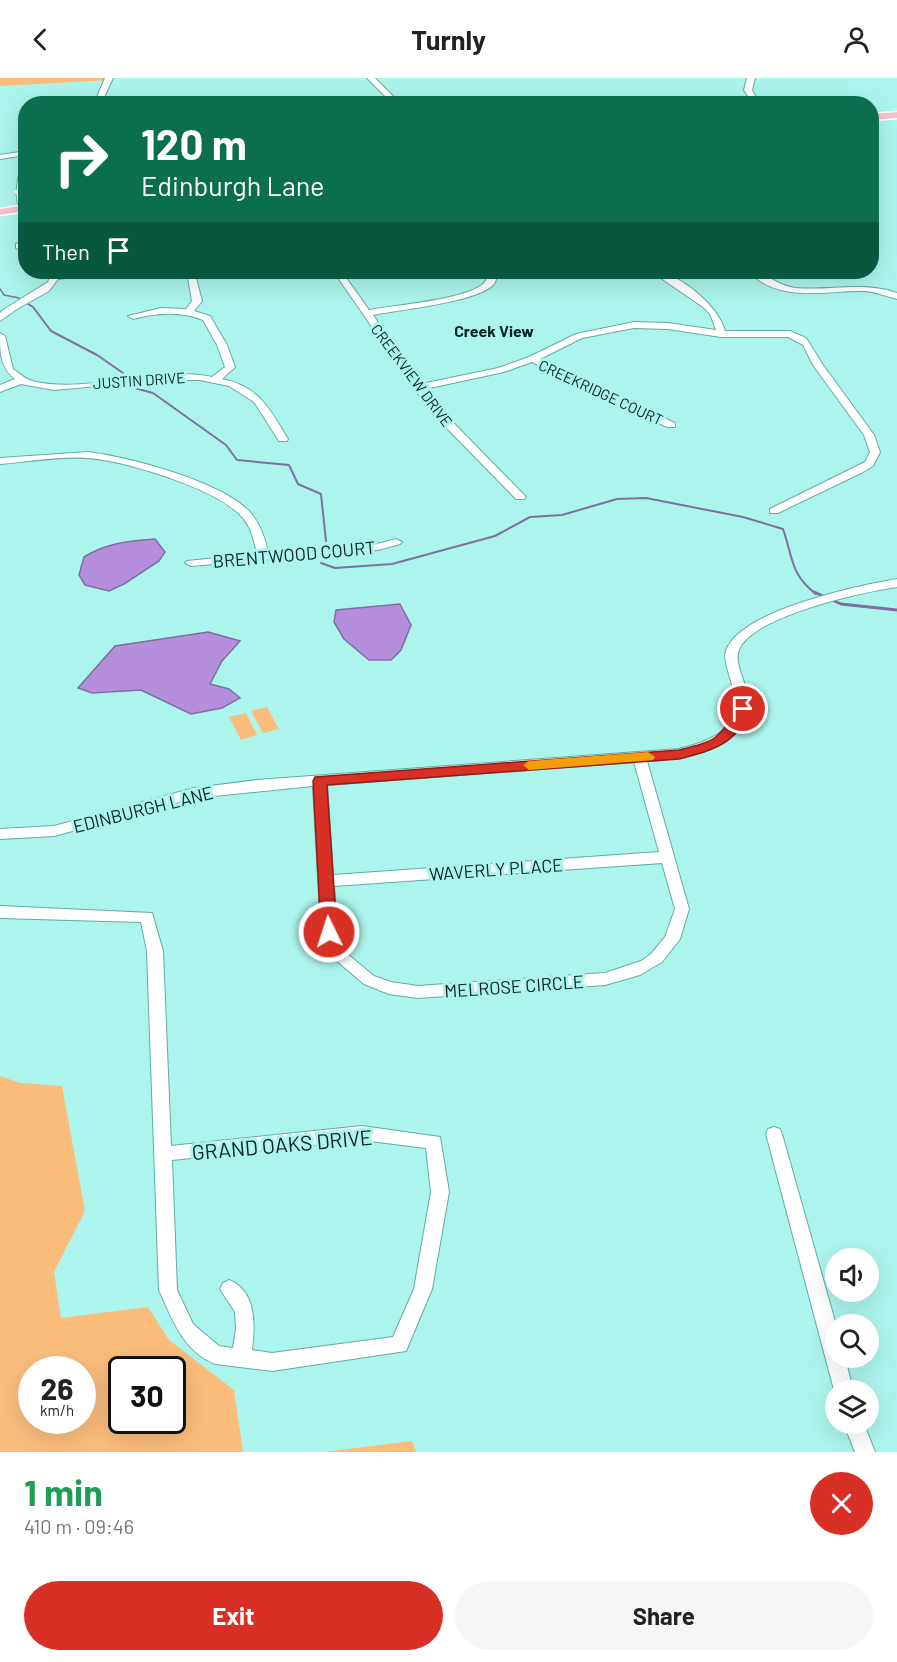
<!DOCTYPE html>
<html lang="en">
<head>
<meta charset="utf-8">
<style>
	:root { --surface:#fff; --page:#f6f6f6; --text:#222; --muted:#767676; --accent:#d93025 }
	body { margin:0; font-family:Barlow,sans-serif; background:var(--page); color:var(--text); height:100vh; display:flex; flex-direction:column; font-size:22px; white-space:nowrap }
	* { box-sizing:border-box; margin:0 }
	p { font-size:20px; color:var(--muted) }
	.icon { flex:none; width:33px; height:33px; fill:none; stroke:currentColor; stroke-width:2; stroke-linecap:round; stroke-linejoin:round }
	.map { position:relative; height:1374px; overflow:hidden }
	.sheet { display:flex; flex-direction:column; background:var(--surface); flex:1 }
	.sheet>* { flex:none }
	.hud { position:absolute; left:18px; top:18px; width:861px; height:183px; border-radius:24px; box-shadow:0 6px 24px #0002; background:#0b6e4f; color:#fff; overflow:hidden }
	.tools { position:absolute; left:825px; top:1170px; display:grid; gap:12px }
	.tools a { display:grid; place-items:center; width:54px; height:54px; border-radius:50%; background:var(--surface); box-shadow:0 6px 24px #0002; font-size:30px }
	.speed { position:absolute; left:18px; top:1278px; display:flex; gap:12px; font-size:30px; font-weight:700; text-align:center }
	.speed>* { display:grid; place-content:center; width:78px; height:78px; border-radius:50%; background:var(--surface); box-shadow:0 6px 24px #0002; line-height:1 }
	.speed small { font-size:15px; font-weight:400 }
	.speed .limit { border:3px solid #111; border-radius:9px; background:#fff; color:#111 }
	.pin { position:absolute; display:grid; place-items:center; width:51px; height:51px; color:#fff; margin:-26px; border:3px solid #fff; border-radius:50%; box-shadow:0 2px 6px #0007 }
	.me { position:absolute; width:66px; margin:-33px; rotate:356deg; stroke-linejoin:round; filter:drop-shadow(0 0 4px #0008) }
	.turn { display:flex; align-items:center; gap:21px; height:126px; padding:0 24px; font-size:27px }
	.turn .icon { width:78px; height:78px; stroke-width:2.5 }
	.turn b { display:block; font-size:42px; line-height:51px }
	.then { display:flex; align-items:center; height:57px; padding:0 24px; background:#0003; gap:12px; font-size:22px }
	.round { display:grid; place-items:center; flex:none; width:63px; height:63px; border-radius:32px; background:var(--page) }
	.head { display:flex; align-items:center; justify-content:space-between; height:102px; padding:0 24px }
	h1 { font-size:36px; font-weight:700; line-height:45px; color:#1e9e55 }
	.primary-button { display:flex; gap:12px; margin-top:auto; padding:12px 24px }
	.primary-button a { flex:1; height:69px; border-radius:36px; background:var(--accent); color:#fff; font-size:24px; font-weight:700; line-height:69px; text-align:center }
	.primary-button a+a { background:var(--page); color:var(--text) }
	header { display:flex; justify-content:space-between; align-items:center; height:78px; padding:0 24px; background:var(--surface); font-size:27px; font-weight:700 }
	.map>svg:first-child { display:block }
	.green { fill:#fabd7c; fill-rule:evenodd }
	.water { fill:#b58fdb; stroke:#806ea2; stroke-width:1.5 }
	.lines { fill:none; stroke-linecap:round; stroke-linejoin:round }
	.stream-far2 { stroke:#806ea2; stroke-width:1.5 }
	.stream-far1 { stroke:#806ea2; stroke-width:2 }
	.stream { stroke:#806ea2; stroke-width:3 }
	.minor-casing { stroke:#64aba3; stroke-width:2 }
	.major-casing { stroke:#fff; stroke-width:3 }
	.minor { fill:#fff; fill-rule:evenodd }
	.major { fill:#f9c2cd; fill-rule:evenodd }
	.route { fill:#d93025; stroke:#8d1f18; stroke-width:1.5 }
	.slow { fill:#f59e0b }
	.labels { text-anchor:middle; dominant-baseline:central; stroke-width:6; stroke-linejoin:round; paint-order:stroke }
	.far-street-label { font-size:15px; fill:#03211e; stroke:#acf5ec }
	.far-neighbourhood-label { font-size:16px; font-weight:bold; fill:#03211e; stroke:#acf5ec }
	.street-label { font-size:18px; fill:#03211e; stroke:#acf5ec }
	.near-street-label { font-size:21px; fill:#03211e; stroke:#acf5ec }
</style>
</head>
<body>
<header><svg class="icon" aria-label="back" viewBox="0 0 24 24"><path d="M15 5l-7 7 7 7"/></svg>Turnly<svg class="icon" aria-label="person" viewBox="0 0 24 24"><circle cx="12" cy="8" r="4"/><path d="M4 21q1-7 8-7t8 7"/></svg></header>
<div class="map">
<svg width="897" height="1374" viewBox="0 0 897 1374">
	<rect width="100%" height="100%" fill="#acf5ec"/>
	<g class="green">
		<polygon points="0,0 112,0 112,2 0,8"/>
		<polygon points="267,629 279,651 263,655 251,633"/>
		<polygon points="246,635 257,657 241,662 229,639"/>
		<path d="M 0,998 L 20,1005 L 62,1008 L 85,1133 L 54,1194 L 61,1240 L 148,1229 L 169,1262 L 234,1312 L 243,1374 L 0,1374 ZM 32,1292 L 82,1292 L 82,1342 L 32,1342 ZM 122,1292 L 172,1292 L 172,1342 L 122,1342 Z"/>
		<polygon points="412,1363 416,1374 323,1374"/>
	</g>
	<g class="water">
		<path d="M 155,461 L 165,474 L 159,483 L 124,506 L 109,513 L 85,507 L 79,497 L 84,479 C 106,465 129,463 155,461 Z"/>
		<polygon points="400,526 411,547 401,572 391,582 369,582 344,561 334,544 336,532"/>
		<polygon points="208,554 240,563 222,583 210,606 229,611 240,620 222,630 191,636 141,612 92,615 78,610 115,568"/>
	</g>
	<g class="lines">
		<g class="stream-far2">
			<polyline points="0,211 4,217 19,220"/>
			<polyline points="25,224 27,225"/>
		</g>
		<g class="stream-far1">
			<polyline points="25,224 33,229 51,253 97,277 123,295"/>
			<polyline points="131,309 153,315 226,367 237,382 289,387 298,406 321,416 326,463"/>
			<path d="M 321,485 L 335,490 L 392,486 L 495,458 L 530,439 L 562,437 L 617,421 L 646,420 L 743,439 L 783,451 C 793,479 790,496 816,516"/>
		</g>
		<polyline class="stream" points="814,514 841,526 897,532"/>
		<defs>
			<g id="minor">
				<polygon points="105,0 113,0 101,26 94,26"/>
				<polygon points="367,0 375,0 401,26 393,26"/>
				<polygon points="747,0 755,0 752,12 760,26 753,26 744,12"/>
				<polygon points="26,73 26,77 0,81 0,77"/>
				<path d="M 26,78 L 26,136 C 9,125 20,97 22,80 Z"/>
				<polygon points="19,165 26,168 26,174 16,170 16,166"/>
				<polygon points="47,194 55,194 57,196 92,194 88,197 58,201 49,213 17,231 0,243 0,235 3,232 48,204 50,199"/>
				<path d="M 334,194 L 342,194 L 369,232 C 396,227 464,222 483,206 C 487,202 488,198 490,194 L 498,194 C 497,197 496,203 494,206 C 479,224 397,232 373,237 L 421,306 L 498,290 L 529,279 L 576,256 L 634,244 L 668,245 L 716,252 L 710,236 L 703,229 L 652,194 C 675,191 720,229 725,253 L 790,253 L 806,260 L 823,287 L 874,357 L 880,374 L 873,388 L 863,394 L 778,435 L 770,435 L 770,431 L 865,384 L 870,374 L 864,357 L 813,287 L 803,267 L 788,259 L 721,259 L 668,251 L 634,250 L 582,260 L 540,281 L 675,345 L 675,349 L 667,349 L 532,284 L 504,294 L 425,311 L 438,329 L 526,419 L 524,421 L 516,421 L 430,333 Z"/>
				<path d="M 749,194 C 763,192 777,208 795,210 C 830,213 863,203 897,215 L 897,221 C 886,218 876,214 865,213 C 825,212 781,226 749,194 Z"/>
				<path d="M 192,197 L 196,200 L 202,223 L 194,233 L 210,238 L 227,267 L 235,289 L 222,301 C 259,308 270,332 288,361 L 287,363 L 279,363 L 254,324 L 229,308 L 200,302 L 164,302 L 54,312 L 21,306 L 0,314 L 0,307 L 15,301 C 0,289 0,275 0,255 L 5,258 L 13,291 C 19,295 25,301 32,303 C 88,317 154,287 212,299 L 225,289 L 217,267 L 203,242 C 179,233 157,235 133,241 L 128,238 L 161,230 L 186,231 L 192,223 L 188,200 Z"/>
				<path d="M 88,374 C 129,379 220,403 249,433 C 260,445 265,459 268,475 L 377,466 L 396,461 L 402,464 L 400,466 L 378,472 L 191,488 L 185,485 L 187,483 L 257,476 C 254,462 251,448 241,438 C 217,411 124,382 87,380 C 58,378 29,384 0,386 L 0,380 Z"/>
				<path d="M 897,501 L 897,509 C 863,514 752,538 739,572 C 734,584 744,600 746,612 C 757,671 690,680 647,683 L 689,831 L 680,861 L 662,884 L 640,897 L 605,907 L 418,920 L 389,916 L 364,906 L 331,878 L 321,854 L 313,708 L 194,720 L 54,758 L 0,761 L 0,751 L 54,748 L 194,710 L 257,702 L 679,671 C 713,663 742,651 733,610 C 730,599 726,589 725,578 C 729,534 861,507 897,501 ZM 634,684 L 659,774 L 333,797 L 327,707 ZM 662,785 L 675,831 L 665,859 L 651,876 L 641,883 L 605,895 L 418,908 L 391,904 L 374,898 L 345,874 L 337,854 L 334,808 Z"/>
				<path d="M 0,828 L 152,835 L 163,873 L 171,1068 L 362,1048 L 440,1059 L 449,1114 L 432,1211 L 406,1273 L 272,1293 L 215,1286 C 183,1273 172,1241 159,1212 L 147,873 L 141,844 L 0,840 ZM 362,1062 L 426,1070 L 431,1114 L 414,1211 L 393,1259 L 272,1275 L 252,1272 C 255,1248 257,1213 229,1202 L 223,1205 L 220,1211 L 235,1234 L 236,1251 L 233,1270 L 219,1268 L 193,1246 L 177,1212 L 172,1082 Z"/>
				<polygon points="774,1049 780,1051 782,1056 836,1247 836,1280 845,1280 853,1312 836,1312 836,1315 834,1312 766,1056 768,1051"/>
				<polygon points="844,1346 864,1346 875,1374 855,1374"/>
			</g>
			<g id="major">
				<polygon points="897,34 897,40 872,42 872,36"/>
				<polygon points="21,111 26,112 26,119 16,114"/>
				<polygon points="26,127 26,133 0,137 0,131"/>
			</g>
		</defs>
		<use href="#minor" class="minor-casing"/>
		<use href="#major" class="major-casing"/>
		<use href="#minor" class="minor"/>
		<use href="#major" class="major"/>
	</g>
	<path class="route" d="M 743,627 L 750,631 C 736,667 713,672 679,681 L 327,707 L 337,854 L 334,858 L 324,858 L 321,854 L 313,703 L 315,699 L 679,672 C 716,663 720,661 738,628 Z"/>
	<polygon class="slow" points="648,674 655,679 653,682 529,692 523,687 529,683"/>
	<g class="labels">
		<g class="far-street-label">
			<text transform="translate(412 297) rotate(53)">CREEKVIEW DRIVE</text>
			<text transform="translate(139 302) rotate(-4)">JUSTIN DRIVE</text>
			<text transform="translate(601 314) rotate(25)">CREEKRIDGE COURT</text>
		</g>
		<g class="far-neighbourhood-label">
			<text x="494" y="252">Creek View</text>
		</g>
		<g class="street-label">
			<text transform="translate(294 476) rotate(-5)">BRENTWOOD COURT</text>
			<text transform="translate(143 731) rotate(-14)">EDINBURGH LANE</text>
			<text transform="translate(496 791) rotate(-4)">WAVERLY PLACE</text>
			<text transform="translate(514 908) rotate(-4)">MELROSE CIRCLE</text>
		</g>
		<g class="near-street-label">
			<text transform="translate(282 1066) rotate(-5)">GRAND OAKS DRIVE</text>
		</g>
	</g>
</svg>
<div class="tools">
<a><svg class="icon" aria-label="sound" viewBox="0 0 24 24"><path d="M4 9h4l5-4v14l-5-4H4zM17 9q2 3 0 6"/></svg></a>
<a><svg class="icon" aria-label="search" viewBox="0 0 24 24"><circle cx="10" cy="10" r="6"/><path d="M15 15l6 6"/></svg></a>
<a><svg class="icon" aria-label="layers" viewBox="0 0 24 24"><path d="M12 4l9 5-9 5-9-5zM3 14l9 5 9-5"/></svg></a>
</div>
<div class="speed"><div>26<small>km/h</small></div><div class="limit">30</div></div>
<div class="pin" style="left:743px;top:631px;background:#d93025"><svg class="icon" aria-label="arrive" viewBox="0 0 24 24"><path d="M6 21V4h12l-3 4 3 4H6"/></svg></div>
<svg class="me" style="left:329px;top:854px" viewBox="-20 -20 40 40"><circle r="17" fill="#d93025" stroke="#fff" stroke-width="3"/><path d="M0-11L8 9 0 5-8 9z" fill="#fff"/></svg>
<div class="hud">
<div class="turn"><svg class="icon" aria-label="right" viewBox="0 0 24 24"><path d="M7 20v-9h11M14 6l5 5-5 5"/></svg><div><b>120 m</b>Edinburgh Lane</div></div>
<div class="then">Then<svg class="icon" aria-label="arrive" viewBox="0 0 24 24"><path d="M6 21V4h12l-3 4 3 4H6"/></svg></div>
</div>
</div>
<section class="sheet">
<div class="head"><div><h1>1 min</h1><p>410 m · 09:46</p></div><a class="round" style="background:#d93025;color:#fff"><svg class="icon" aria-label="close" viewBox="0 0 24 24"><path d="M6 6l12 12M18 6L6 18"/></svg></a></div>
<div class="primary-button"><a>Exit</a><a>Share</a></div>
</section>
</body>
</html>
